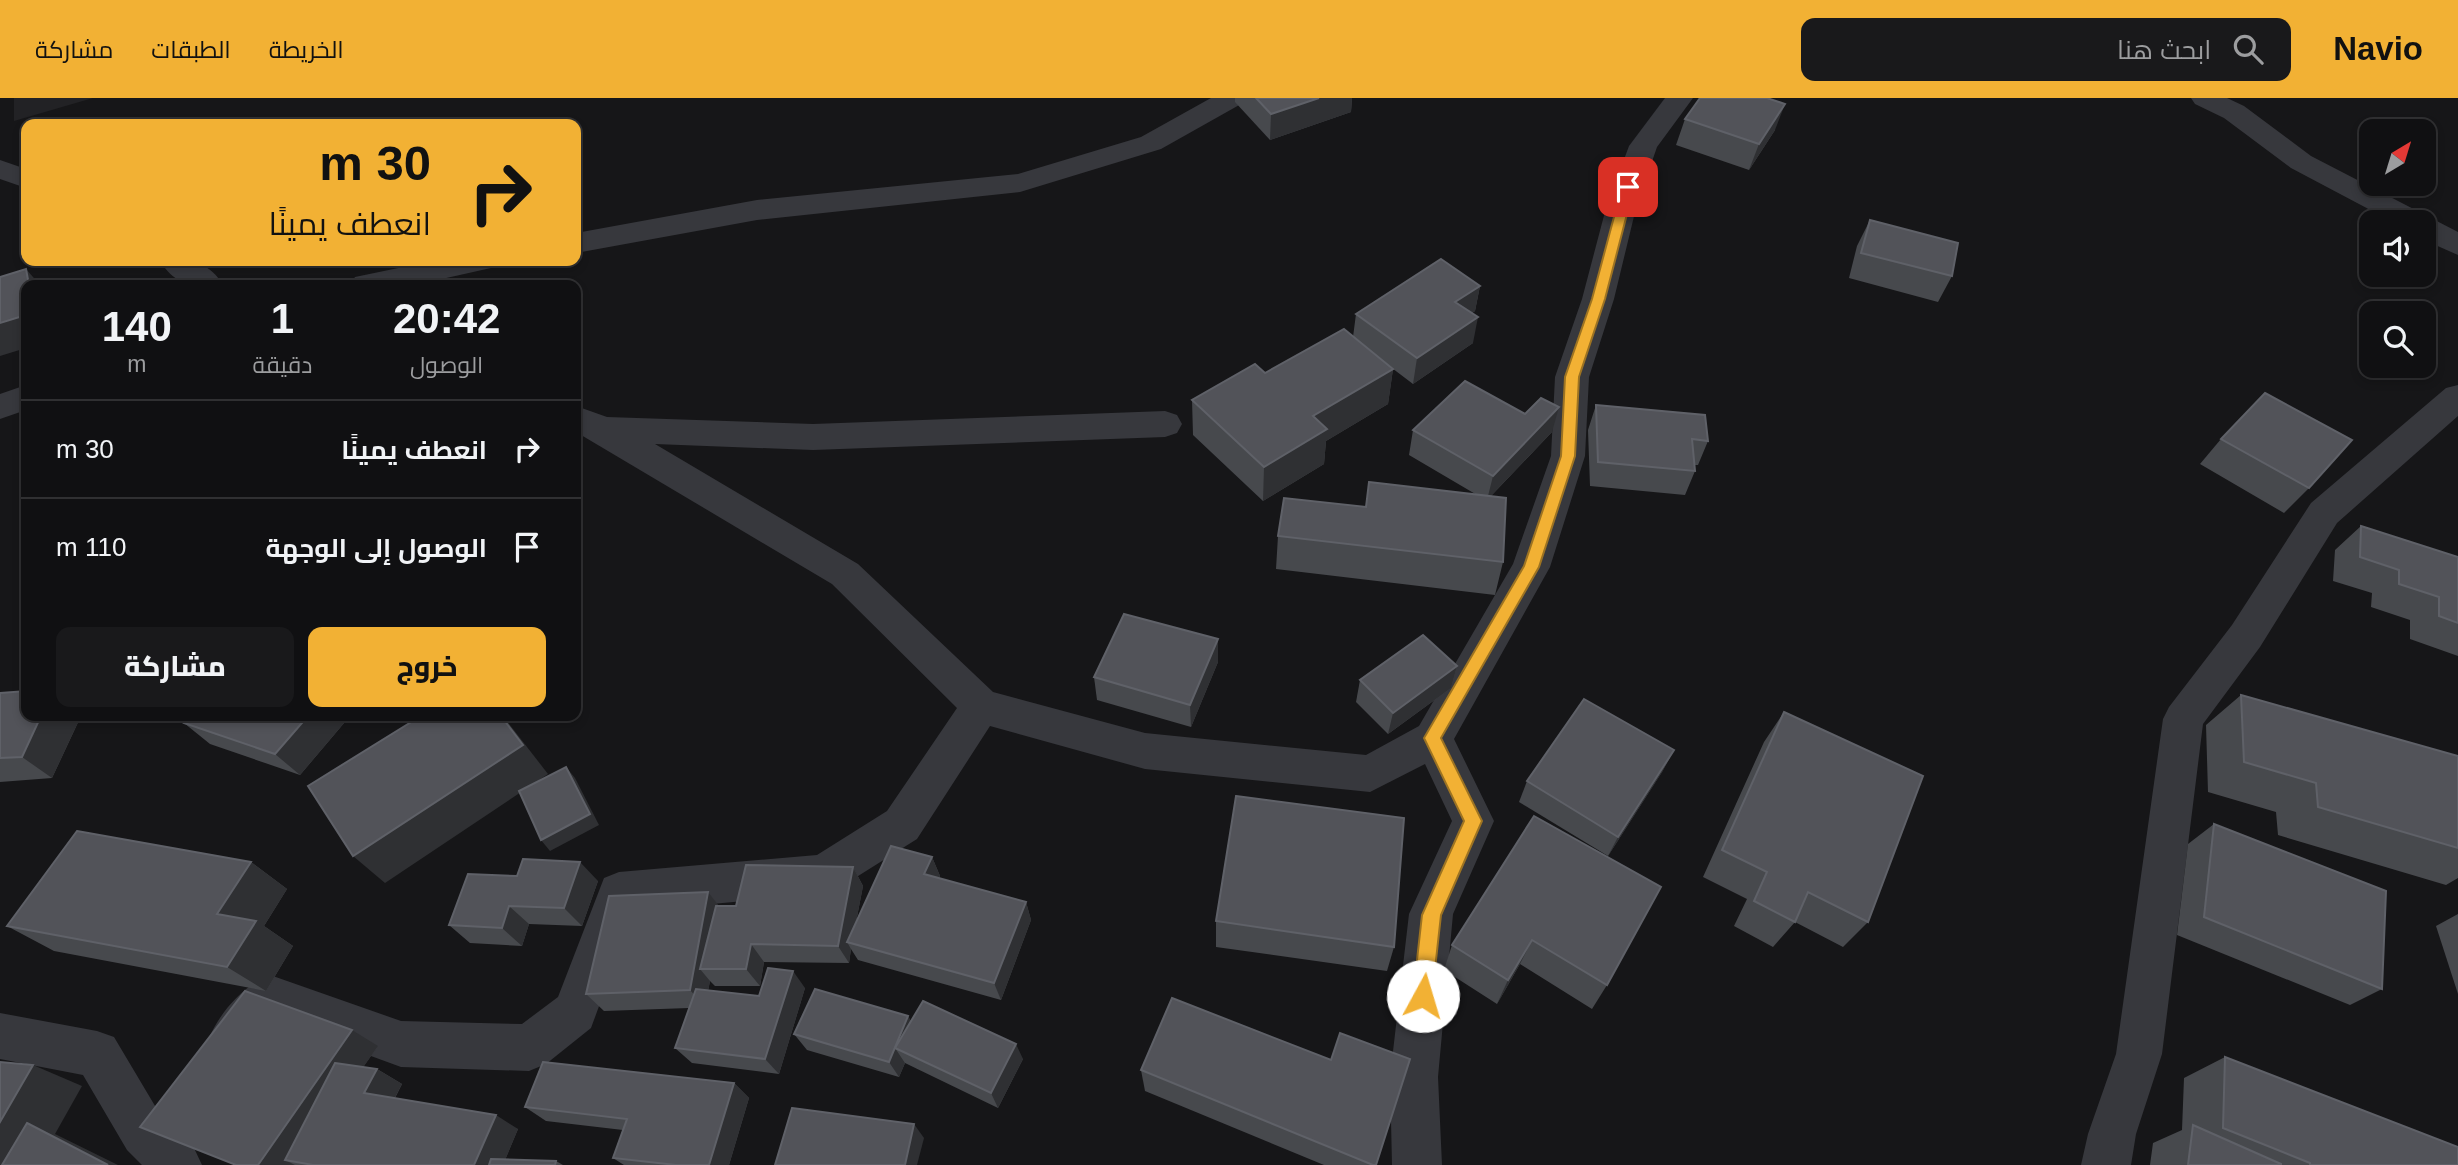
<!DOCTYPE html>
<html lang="ar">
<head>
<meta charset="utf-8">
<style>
	:root { --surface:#101012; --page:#19191b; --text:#f1f3f6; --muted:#9c9d9f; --line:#303032; --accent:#f2b134 }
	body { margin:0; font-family:Arial,Cairo,sans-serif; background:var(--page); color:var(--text); direction:rtl; height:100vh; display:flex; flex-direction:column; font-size:26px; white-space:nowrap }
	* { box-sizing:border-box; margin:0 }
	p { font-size:23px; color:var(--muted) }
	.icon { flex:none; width:38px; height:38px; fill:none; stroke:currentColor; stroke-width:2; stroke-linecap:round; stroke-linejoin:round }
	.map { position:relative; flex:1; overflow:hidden; direction:ltr }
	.details { position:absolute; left:21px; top:182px; width:560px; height:441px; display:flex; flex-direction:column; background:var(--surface); border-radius:14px; box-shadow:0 4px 10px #0003,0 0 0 2px var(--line); direction:rtl }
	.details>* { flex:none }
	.top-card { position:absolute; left:21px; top:21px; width:560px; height:147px; border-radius:14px; box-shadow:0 4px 10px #0003,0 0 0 2px var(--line); direction:rtl; background:#f2b134; color:#111; overflow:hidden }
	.needle { width:46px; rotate:38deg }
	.fabs { position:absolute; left:2359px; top:21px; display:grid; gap:14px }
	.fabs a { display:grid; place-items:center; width:77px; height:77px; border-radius:14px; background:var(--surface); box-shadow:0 4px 10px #0003,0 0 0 2px var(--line); font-size:35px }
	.pin { position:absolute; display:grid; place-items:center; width:60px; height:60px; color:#fff; margin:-30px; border-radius:14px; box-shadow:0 4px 10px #0006 }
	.me { position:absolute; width:77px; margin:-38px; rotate:6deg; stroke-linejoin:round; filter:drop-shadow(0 0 5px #0008) }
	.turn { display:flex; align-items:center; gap:24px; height:147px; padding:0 35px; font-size:32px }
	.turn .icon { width:91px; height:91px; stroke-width:2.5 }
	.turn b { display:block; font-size:49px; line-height:60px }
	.eta { display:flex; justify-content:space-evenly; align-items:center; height:119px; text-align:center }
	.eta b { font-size:42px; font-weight:800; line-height:49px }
	.primary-button { display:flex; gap:14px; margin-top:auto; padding:14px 35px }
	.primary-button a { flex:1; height:80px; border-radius:14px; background:var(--accent); color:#111; font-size:28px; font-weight:800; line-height:80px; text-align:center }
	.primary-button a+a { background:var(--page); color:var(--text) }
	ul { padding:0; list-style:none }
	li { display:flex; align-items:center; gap:21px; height:98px; padding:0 35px; border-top:2px solid var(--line) }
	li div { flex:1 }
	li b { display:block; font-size:26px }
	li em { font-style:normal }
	header { display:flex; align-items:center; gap:42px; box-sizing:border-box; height:98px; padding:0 35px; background:var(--accent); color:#111 }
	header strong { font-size:33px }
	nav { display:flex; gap:38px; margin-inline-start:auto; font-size:24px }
	.search { width:490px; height:63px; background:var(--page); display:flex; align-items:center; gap:18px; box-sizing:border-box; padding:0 24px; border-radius:14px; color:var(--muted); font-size:26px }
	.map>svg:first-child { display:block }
	.built { fill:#222225 }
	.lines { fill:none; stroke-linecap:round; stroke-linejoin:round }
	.minor { fill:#37383d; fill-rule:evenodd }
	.wall { fill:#47494d }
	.shaded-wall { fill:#2f3033 }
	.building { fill:#525359; stroke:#5f6168; stroke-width:2 }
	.route { fill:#f2b134; stroke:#9d7322; stroke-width:2 }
</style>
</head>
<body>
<header>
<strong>Navio</strong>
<div class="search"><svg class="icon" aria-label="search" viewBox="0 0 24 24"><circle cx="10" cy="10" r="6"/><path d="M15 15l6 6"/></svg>ابحث هنا</div>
<nav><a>الخريطة</a><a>الطبقات</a><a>مشاركة</a></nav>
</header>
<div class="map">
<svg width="2458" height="1067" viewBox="0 0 2458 1067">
	<rect width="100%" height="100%" fill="#161618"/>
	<polygon class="built" points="14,0 93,0 14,23"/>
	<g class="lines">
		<g class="minor">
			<polygon points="1211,0 1245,0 1241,6 1161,51 1020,94 757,122 576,155 576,135 757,102 1018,76 1141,39"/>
			<path d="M 1665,0 L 1693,0 L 1657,49 L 1636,110 L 1614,201 L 1589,279 L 1585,358 L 1550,469 L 1454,641 L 1494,723 L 1453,816 L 1438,979 L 1442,1067 L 1392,1067 L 1390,979 L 1409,816 L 1452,723 L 1425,666 L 1370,694 L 1145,671 L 990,628 L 917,741 L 839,790 L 824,796 L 634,813 L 591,930 L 546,966 L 529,973 L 401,969 L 278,924 L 248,956 L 232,963 L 216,956 L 209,940 C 220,914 244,887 270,877 L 401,923 L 522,926 L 558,899 L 604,780 L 619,774 L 817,757 L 887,713 L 957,610 L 832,486 L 576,334 L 576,308 L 607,319 L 813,326 L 1165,313 L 1177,317 L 1182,326 L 1177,335 L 1165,339 L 813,352 L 655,346 L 858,466 L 993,594 L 1145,635 L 1366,657 L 1419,628 L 1513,466 L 1551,358 L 1555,279 L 1582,201 L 1606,110 L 1629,48 Z"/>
			<polygon points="2191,0 2227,0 2244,8 2311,58 2458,134 2458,157 2424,142 2424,124 2393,124 2291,70 2224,20 2195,6"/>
			<polygon points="0,62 26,71 26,90 0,81"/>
			<path d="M 160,163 C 188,162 207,161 223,187 C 195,188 177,190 160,163 Z"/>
			<polygon points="432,163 496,163 491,170 415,187 350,187 355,179"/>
			<polygon points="26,287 26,312 0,321 0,296"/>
			<polygon points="2458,287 2458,318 2337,425 2260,549 2203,626 2162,956 2136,1036 2131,1067 2081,1067 2088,1036 2116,956 2163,621 2169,609 2232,527 2311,405 2446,290"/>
			<polygon points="0,915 97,933 114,939 161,1018 194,1050 202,1067 142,1067 127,1052 83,977 0,961"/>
		</g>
	</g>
	<g class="wall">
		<polygon points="1235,0 1352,0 1351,14 1270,42 1235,4"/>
		<polygon points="1685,21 1775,32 1749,72 1676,47"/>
		<polygon points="1870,122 1952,178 1938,204 1849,180 1857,148"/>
		<polygon points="1480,188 1475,213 1472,215 1473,245 1413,286 1384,264 1393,271 1388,306 1326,343 1324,366 1263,403 1193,337 1192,302 1265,275 1353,239 1356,216"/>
		<polygon points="1596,307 1708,343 1698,367 1695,367 1695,373 1685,397 1590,388 1588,332"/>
		<polygon points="1413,332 1552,334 1491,398 1503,464 1495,497 1276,471 1278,438 1366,409 1477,397 1409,357"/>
		<polygon points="2221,341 2309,390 2284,415 2200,366"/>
		<polygon points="2361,428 2458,459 2458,558 2410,541 2410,522 2371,509 2372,495 2333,483 2335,452"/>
		<polygon points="1218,541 1218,564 1191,629 1097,602 1094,579"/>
		<polygon points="1457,568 1451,590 1388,636 1356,604 1360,582"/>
		<polygon points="0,595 26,618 81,618 52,680 0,684"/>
		<polygon points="2241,597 2458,658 2458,780 2446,787 2278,737 2276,714 2208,694 2206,627"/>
		<polygon points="1784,614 1868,824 1843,849 1795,824 1773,849 1734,828 1747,801 1703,779 1764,644"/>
		<polygon points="190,618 350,618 300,677 210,646 184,625"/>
		<polygon points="1674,652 1662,674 1608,758 1519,704 1527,683"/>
		<polygon points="1534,718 1607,887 1592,911 1520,866 1497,906 1444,872 1452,847"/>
		<polygon points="2214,726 2382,891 2350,907 2177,837 2188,746"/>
		<polygon points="932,759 940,778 939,780 1026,804 1031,822 1001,902 858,862 851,851 849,865 764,864 760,888 715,888 710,883 708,893 759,898 805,890 779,976 692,965 675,950 689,910 604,913 586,896 719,808 736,808 853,769 863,788 856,824"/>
		<polygon points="251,764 287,791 264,828 293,848 266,893 54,853 7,828"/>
		<polygon points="468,776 598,783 582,828 529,826 522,848 470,845 449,827"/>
		<polygon points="2458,816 2458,896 2436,828"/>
		<polygon points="1216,823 1394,849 1387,873 1216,849"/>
		<polygon points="908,918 911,924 1023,961 998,1010 905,965 899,979 807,952 794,936"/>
		<polygon points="378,948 363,969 377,971 402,986 395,1000 518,1031 505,1062 556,1063 563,1067 235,1067"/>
		<polygon points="2225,959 2458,1067 2150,1067 2153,1045 2182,1032 2184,980"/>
		<polygon points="1141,972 1376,1067 1324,1067 1145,993"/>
		<polygon points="734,985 749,1000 729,1067 624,1067 613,1060 623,1032 546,1023 525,1009"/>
	</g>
	<g class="shaded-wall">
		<polygon points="1319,0 1352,0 1351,14 1270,42 1271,16"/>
		<polygon points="1785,6 1775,32 1749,72 1759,46"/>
		<polygon points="26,171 40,187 29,187"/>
		<polygon points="1480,188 1475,213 1451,229 1455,204"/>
		<polygon points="26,217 26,250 0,258 0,225"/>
		<polygon points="1478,219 1473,245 1413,286 1417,260"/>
		<polygon points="1393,271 1388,306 1326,343 1324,366 1263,403 1264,369 1313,318"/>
		<polygon points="1559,309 1552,334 1487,402 1493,378"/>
		<polygon points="1218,541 1218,564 1191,629 1190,607"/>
		<polygon points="1457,568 1451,590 1388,636 1393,615"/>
		<polygon points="41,618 81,618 52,680 22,659"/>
		<polygon points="308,618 350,618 300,677 275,656"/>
		<polygon points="501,618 503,618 548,676 385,785 353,758"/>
		<polygon points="1674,652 1662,674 1608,758 1618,739"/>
		<polygon points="566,669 575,680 599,727 550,753 541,742"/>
		<polygon points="932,759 940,778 932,795 924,776"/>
		<polygon points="251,764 287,791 264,828 293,848 266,893 227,869 217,816"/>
		<polygon points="580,764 598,783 582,828 564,810"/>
		<polygon points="853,769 863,788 852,845 847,844 851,851 849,865 838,848"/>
		<polygon points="708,794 723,813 700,871 710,883 705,909 690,892"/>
		<polygon points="1026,804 1031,822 1001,902 994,885"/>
		<polygon points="509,808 529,826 522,848 502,830"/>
		<polygon points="1532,842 1520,866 1497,906 1508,882"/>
		<polygon points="751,846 764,864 760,888 746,871"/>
		<polygon points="793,873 805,890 779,976 765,961"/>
		<polygon points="908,918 917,934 895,950 905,965 899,979 889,964"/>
		<polygon points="352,932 378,948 298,1064 285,1062 295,1067 258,1067"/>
		<polygon points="1016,946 1023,961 998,1010 991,995"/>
		<polygon points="33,967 82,988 55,1036 118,1067 0,1067 0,1024"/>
		<polygon points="377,971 402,986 390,1009 364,995"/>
		<polygon points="734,985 749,1000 729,1067 709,1067"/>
		<polygon points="496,1017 518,1031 503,1067 474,1067"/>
		<polygon points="914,1026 924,1040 917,1067 905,1067"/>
	</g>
	<g class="building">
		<polygon points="1256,0 1319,0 1271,16"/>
		<polygon points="1700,0 1767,0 1785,6 1759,46 1685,21"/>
		<polygon points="1870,122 1958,145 1952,178 1861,155"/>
		<polygon points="1441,161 1480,188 1455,204 1478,219 1417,260 1356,216"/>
		<polygon points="26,171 29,187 26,187 26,217 0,225 0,179"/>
		<polygon points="1344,231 1393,271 1313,318 1327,331 1264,369 1192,302 1255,266 1265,275"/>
		<polygon points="1465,283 1525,316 1541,300 1559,309 1493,378 1413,332"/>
		<polygon points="2265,295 2352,342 2309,390 2221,341"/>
		<polygon points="1596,307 1705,317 1708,343 1692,341 1695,373 1598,364"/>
		<polygon points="1369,384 1506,400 1503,464 1278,438 1284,400 1366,409"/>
		<polygon points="2361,428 2458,459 2458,525 2439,518 2439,499 2399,486 2399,472 2360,459"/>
		<polygon points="1124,516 1218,541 1190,607 1094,579"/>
		<polygon points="1423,537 1457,568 1393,615 1360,582"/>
		<polygon points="26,593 26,618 41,618 22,659 0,660 0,595"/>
		<polygon points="2241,597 2458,658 2458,750 2318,709 2316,685 2244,664"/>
		<polygon points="1584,601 1674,652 1618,739 1527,683"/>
		<polygon points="1784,614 1923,678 1868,824 1808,794 1795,824 1754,803 1767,774 1722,752"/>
		<polygon points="190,618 308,618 275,656 184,625"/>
		<polygon points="421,618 501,618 523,647 353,758 308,688"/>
		<polygon points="566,669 590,716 541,742 519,693"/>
		<polygon points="1236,698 1404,720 1394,849 1216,823"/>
		<polygon points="1534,718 1661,789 1607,887 1532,842 1508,882 1452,847"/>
		<polygon points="2214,726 2386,793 2382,891 2204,819"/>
		<polygon points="77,733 251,764 217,816 256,823 227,869 7,828"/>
		<polygon points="891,748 932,759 924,776 1026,804 994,885 847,844"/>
		<polygon points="523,761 580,764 564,810 509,808 502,830 449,827 468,776 517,778"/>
		<polygon points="746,767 853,769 838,848 751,846 746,871 700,871 716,808 736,808"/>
		<polygon points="708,794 690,892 586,896 609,798"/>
		<polygon points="768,870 793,873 765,961 675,950 696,891 759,898"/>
		<polygon points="815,891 908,918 889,964 794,936"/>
		<polygon points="245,893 352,932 258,1067 236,1067 140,1029"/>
		<polygon points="1172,900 1331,962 1340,935 1410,961 1376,1067 1373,1067 1141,972"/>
		<polygon points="923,903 1016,946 991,995 895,950"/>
		<polygon points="2225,959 2458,1049 2458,1067 2310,1067 2310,1065 2223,1030"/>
		<polygon points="0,964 33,967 0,1024"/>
		<polygon points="543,964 734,985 709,1067 676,1067 613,1060 627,1021 525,1009"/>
		<polygon points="335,965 377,971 364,995 496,1017 474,1067 313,1067 285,1062"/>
		<polygon points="792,1010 914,1026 905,1067 775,1067"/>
		<polygon points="27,1025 108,1067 2,1067"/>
		<polygon points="2193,1027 2281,1066 2281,1067 2188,1067"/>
		<polygon points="491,1061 556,1063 555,1067 489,1067"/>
	</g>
	<polygon class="route" points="1628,86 1634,89 1605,201 1579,279 1575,358 1539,469 1441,640 1482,723 1441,817 1432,898 1429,904 1423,907 1416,904 1413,898 1422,817 1464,723 1424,640 1524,468 1561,358 1565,279 1592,201 1622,89"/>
</svg>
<div class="fabs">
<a><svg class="needle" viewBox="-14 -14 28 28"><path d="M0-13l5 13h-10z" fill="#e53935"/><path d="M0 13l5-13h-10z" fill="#9c9d9f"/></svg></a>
<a><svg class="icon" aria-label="sound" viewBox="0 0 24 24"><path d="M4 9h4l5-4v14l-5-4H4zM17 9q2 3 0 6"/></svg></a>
<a><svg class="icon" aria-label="search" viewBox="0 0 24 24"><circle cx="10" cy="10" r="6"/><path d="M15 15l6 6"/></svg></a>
</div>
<div class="pin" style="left:1628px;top:89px;background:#d93025"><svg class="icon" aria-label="arrive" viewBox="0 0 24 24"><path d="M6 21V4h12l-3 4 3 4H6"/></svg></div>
<svg class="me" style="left:1423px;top:898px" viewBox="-20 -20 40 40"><circle r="19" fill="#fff"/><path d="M0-13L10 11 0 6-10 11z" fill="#f2b134"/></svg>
<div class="top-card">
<div class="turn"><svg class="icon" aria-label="right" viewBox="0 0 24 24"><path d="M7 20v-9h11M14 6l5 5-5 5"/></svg><div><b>30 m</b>انعطف يمينًا</div></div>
</div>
<section class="details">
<div class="eta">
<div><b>20:42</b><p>الوصول</p></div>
<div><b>1</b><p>دقيقة</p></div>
<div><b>140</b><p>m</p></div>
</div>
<ul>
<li><svg class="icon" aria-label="right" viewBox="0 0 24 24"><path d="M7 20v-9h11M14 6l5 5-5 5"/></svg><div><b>انعطف يمينًا</b></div><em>30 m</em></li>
<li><svg class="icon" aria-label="arrive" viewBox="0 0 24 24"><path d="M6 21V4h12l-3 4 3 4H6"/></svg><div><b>الوصول إلى الوجهة</b></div><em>110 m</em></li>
</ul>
<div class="primary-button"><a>خروج</a><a>مشاركة</a></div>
</section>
</div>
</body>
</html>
